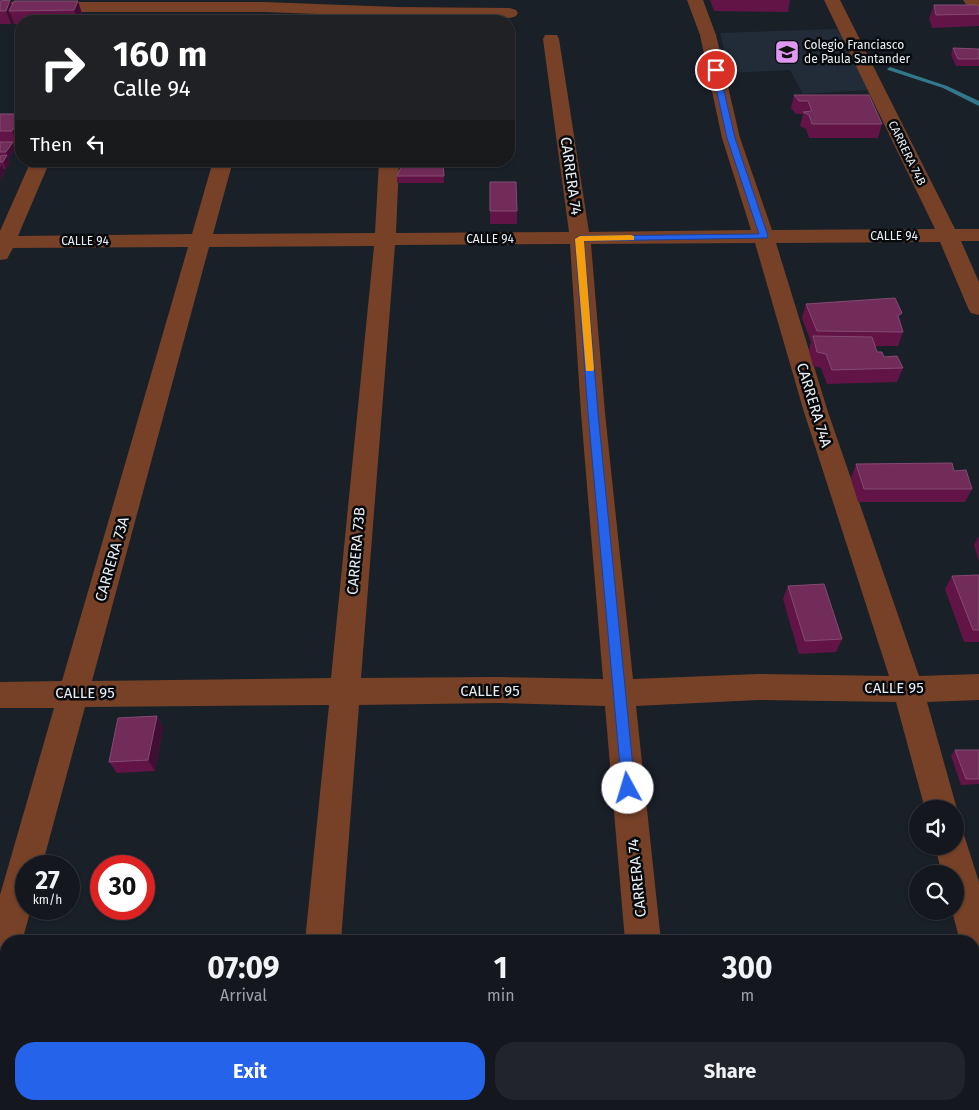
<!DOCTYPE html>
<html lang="en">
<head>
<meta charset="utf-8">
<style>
	:root { --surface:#14181e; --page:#21252b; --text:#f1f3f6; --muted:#9da0a4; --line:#33373c; --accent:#2563eb }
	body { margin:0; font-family:"Fira Sans",sans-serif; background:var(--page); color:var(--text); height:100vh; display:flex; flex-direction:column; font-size:19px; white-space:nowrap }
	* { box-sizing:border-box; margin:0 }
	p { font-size:16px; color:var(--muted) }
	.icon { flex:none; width:28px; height:28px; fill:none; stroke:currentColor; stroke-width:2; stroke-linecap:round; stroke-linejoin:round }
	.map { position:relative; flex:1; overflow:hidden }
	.details { position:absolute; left:0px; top:935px; width:980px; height:175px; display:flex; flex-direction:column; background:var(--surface); border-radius:20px 20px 0 0; box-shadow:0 1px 4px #0004,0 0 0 1px var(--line) }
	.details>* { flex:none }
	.banner { position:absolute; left:15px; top:15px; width:500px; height:152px; border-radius:20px; box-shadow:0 1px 4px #0004,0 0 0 1px var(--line); background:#202124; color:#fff; overflow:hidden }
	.buttons { position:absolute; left:909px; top:800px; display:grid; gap:10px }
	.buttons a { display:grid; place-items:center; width:55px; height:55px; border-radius:50%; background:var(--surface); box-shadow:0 1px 4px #0004,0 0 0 1px var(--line); font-size:25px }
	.speed { position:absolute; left:15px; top:855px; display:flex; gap:10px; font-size:25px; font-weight:700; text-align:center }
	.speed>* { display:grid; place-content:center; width:65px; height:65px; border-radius:50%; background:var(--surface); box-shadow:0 1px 4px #0004,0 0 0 1px var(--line); line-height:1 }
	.speed small { font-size:12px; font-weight:400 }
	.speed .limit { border:8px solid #d22; background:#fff; color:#111 }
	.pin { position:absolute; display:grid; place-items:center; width:42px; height:42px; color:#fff; margin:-21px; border:2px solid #fff; border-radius:50%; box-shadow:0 1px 5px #0007 }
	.me { position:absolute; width:55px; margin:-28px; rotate:354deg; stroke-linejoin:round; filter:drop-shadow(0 0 4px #0008) }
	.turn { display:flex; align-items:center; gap:18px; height:105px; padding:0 15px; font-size:22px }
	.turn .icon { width:65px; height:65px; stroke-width:2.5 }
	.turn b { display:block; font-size:35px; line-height:42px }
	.then { display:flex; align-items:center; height:48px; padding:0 15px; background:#0003; gap:10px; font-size:19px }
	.eta { display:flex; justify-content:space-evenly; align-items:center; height:85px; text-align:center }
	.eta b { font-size:30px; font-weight:700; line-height:35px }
	.button { display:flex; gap:10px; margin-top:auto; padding:10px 15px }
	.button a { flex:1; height:58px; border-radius:20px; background:var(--accent); color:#fff; font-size:20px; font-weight:700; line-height:58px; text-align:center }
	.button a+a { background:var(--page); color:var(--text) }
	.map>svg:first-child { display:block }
	.built { fill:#222c38 }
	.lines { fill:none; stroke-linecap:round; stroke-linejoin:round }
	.stream { fill:#32788a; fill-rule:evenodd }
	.minor { fill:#764127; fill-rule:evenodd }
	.wall { fill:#621447 }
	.shaded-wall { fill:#3f0f33 }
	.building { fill:#712c59; stroke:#844a72 }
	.route { fill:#2563eb; stroke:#184099 }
	.slow { fill:#f59e0b }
	.labels { text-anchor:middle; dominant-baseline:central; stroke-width:5; stroke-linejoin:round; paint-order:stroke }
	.far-poi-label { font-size:12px; fill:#eaeef3; stroke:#070a0d; text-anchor:start }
	.far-street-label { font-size:12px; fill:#eaeef3; stroke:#070a0d }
	.street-label { font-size:15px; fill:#eaeef3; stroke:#070a0d }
</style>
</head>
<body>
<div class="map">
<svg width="979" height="1110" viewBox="0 0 979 1110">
	<rect width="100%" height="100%" fill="#1a2028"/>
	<polygon class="built" points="838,29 868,90 803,94 790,70 730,73 720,33"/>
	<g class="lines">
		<polygon class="stream" points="890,67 947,86 979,101 979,106 943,88 888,70 887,69"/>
		<g class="minor">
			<path d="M 687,0 L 703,0 L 716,35 L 740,138 L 772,230 L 935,229 L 824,0 L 840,0 L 955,229 L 979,229 L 979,241 L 961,241 L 979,282 L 979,315 L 971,313 L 968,308 L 940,242 L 776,243 L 828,412 L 919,676 L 979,674 L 979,700 L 927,702 L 957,809 L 955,815 L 955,809 L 925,809 L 896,702 L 758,700 L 636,706 L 661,941 L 625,941 L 605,706 L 499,703 L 359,705 L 341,941 L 305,941 L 329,705 L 85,707 L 42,866 L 26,866 L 26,909 L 31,909 L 22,941 L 6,941 L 6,972 L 0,975 L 0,895 L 54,708 L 0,708 L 0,682 L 62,681 L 188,247 L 13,248 L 7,259 L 0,260 L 0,231 L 31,161 L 50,161 L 18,236 L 192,234 L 213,161 L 233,161 L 213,234 L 375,233 L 379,161 L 399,161 L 396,233 L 569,232 L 543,39 L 545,35 L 557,35 L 559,39 L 589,232 L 751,230 L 722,138 L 700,35 ZM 755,243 L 804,412 L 889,676 L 758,674 L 633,679 L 605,413 L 591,244 ZM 570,244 L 581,413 L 603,679 L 499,677 L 361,678 L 395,245 ZM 374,246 L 331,678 L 92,681 L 209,247 Z"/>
			<polygon points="963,0 979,0 979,16 973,14"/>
			<polygon points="0,2 264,2 397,7 510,8 516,10 518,13 516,16 510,18 397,17 264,12 0,12"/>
			<polygon points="955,831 964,835 979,882 979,964 974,962 974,941 960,941 952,911 955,911 955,874 942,874 935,846 955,846"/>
			<polygon points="290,1104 329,1104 328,1110 288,1110"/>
			<polygon points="639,1104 678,1104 680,1110 640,1110"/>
		</g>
	</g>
	<g class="wall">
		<polygon points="10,0 12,5 78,1 82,14 79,21 21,21 21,24 14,24 13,20 11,24 0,24 0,1"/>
		<polygon points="710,0 790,0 788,12 714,11"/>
		<polygon points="934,5 979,7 979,26 932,28 929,18"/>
		<polygon points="21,26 21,51 18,41 19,34 19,33"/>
		<polygon points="953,48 979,49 979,66 956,66 951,55"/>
		<polygon points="794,95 882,124 878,138 809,138 806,129 800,126 803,114 796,114 791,108"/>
		<polygon points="0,114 21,115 21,136 17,144 14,145 15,148 9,159 10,162 6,169 4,169 5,172 0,180"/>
		<polygon points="443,164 444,183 397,183 397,176"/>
		<polygon points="490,182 517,211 517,224 490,224"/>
		<polygon points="806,304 900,320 903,332 898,346 875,346 877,352 903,368 897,382 827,384 821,368 813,366 809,350 811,342 802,318"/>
		<polygon points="856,464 954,471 972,489 965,502 858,502 851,478"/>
		<polygon points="979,536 979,561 974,545"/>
		<polygon points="979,575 979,642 964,642 945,589 952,576"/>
		<polygon points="788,586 842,639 836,652 799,654 783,599"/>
		<polygon points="157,716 163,728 155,771 117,773 109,762"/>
		<polygon points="955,750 979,750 979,784 961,785 951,756"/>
	</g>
	<g class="shaded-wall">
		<polygon points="10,0 14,11 9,11 13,20 11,24 6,11"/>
		<polygon points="78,1 82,14 79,21 77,21 74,10"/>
		<polygon points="21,114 21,136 17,144 12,131"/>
		<polygon points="13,142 15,148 9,159 6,152"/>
		<polygon points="7,155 10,162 6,169 3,162"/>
		<polygon points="2,165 5,172 0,180 0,168"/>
		<polygon points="157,716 163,728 155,771 148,760"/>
	</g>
	<g class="building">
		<polygon points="10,0 6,11 0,11 0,1"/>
		<polygon points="14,1 78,1 74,10 9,11"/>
		<polygon points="934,5 977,5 979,7 979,14 936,15"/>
		<polygon points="67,18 66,21 23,21 24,19"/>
		<polygon points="20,26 21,26 21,29 20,33 19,33"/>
		<polygon points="21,29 21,41 18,41"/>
		<polygon points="953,48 979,49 979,59 958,59"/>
		<polygon points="794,95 869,95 882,124 812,124 809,115 803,112 812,111 808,101 799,101"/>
		<polygon points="0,114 21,114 12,131 0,131"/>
		<polygon points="0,142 13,142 6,152 0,152"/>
		<polygon points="7,155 3,162 0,162 0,156"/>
		<polygon points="443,164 444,176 397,176 402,165"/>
		<polygon points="490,182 516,182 517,211 490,211"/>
		<polygon points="895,298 902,313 898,316 903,332 817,331 806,304"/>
		<polygon points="813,336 872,337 877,352 882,352 884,357 897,356 903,368 832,370 826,354 817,352"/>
		<polygon points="952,463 954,471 966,470 972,489 864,489 856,464"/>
		<polygon points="979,575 979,630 973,630 952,576"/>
		<polygon points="824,584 842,639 805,641 788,586"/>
		<polygon points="157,716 148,760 109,762 118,718"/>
		<polygon points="955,750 979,750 979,779 966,779"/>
	</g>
	<polygon class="route" points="716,67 719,70 735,138 768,236 767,238 584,241 598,413 635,788 633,793 628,794 624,793 622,788 588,413 575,239 580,236 759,234 727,138 712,70"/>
	<polygon class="slow" points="631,235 634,236 634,240 584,241 594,369 593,371 586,371 575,239 580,236"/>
	<defs>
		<symbol id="school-square" viewBox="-11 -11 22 22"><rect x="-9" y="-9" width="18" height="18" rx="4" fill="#df98f1" stroke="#070a0d"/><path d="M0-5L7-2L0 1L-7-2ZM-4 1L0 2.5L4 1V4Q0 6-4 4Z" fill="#111"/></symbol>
	</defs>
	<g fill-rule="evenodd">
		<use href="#school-square" x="773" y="38" width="28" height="28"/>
	</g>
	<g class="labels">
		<g class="far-poi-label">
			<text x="804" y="45">Colegio Franciasco<tspan x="804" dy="14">de Paula Santander</tspan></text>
		</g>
		<g class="far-street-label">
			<text transform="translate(907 153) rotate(64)">CARRERA 74B</text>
			<text x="894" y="236">CALLE 94</text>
			<text x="490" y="239">CALLE 94</text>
			<text x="85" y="241">CALLE 94</text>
		</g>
		<g class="street-label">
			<text transform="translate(571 176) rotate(82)">CARRERA 74</text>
			<text transform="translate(814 405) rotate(73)">CARRERA 74A</text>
			<text transform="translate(356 551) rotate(-85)">CARRERA 73B</text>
			<text transform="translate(112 559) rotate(-74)">CARRERA 73A</text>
			<text x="894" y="688">CALLE 95</text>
			<text x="490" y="691">CALLE 95</text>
			<text x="85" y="693">CALLE 95</text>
			<text transform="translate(637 878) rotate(-96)">CARRERA 74</text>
		</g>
	</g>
</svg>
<div class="buttons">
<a><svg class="icon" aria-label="sound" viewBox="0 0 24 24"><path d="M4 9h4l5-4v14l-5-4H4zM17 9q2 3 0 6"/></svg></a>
<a><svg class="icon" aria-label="search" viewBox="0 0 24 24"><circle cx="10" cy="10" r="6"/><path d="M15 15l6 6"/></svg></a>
</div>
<div class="speed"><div>27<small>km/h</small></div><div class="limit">30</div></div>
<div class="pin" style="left:716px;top:70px;background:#d93025"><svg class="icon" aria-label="arrive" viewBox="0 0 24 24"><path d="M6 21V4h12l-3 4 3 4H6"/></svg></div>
<svg class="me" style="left:628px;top:788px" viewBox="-20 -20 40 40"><circle r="19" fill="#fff"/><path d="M0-13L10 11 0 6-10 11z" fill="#2563eb"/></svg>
<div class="banner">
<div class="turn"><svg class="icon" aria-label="right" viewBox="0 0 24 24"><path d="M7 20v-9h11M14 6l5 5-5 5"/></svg><div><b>160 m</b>Calle 94</div></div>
<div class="then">Then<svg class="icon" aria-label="left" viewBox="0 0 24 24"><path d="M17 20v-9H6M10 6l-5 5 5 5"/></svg></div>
</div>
<section class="details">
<div class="eta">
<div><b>07:09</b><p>Arrival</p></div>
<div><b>1</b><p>min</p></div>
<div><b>300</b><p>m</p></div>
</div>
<div class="button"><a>Exit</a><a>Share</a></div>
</section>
</div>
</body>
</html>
